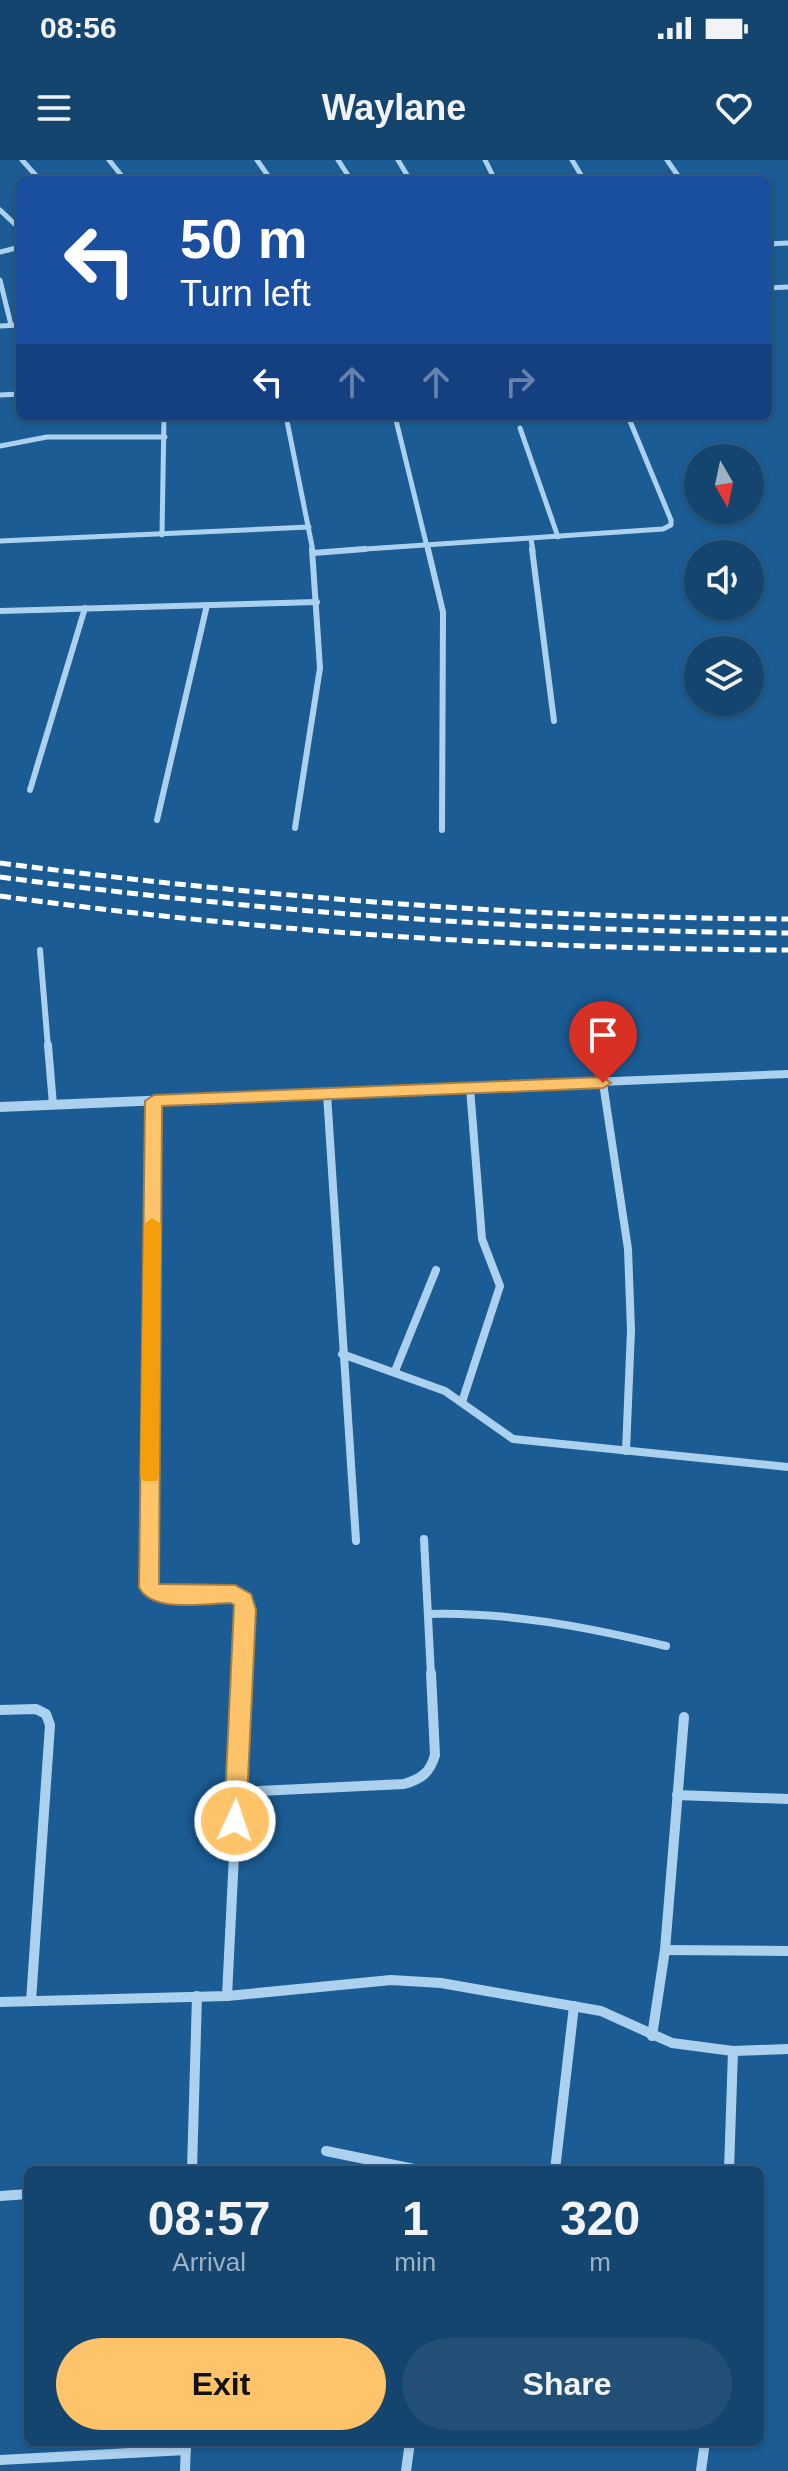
<!DOCTYPE html>
<html lang="en">
<head>
<meta charset="utf-8">
<style>
	:root { --surface:#14456e; --page:#214f76; --text:#f1f3f6; --muted:#9db1c2; --line:#335d81; --accent:#ffc469 }
	body { margin:0; font-family:Helvetica,sans-serif; background:var(--page); color:var(--text); height:100vh; display:flex; flex-direction:column; font-size:30px; white-space:nowrap }
	* { box-sizing:border-box; margin:0 }
	p { font-size:26px; color:var(--muted) }
	.icon { flex:none; width:44px; height:44px; fill:none; stroke:currentColor; stroke-width:2; stroke-linecap:round; stroke-linejoin:round }
	.map { position:relative; flex:1; overflow:hidden }
	.details { position:absolute; left:24px; top:2006px; width:740px; height:280px; display:flex; flex-direction:column; background:var(--surface); border-radius:12px; box-shadow:0 2px 6px #0004,0 0 0 2px var(--line) }
	.details>* { flex:none }
	.guide { position:absolute; left:16px; top:16px; width:756px; height:244px; border-radius:12px; box-shadow:0 2px 6px #0004,0 0 0 2px var(--line); background:#1a4fa0; color:#fff; overflow:hidden }
	.needle { width:52px; rotate:171deg }
	.buttons { position:absolute; left:684px; top:284px; display:grid; gap:16px }
	.buttons a { display:grid; place-items:center; width:80px; height:80px; border-radius:50%; background:var(--surface); box-shadow:0 2px 6px #0004,0 0 0 2px var(--line); font-size:40px }
	.pin { position:absolute; display:grid; place-items:center; width:68px; height:68px; color:#fff; margin:-82px -34px; border-radius:50% 50% 50% 0; rotate:-45deg; box-shadow:0 0 8px #0007 }
	.pin .icon { rotate:45deg }
	.me { position:absolute; width:88px; margin:-44px; rotate:3deg; stroke-linejoin:round; filter:drop-shadow(0 0 6px #0008) }
	.turn { display:flex; align-items:center; gap:28px; height:168px; padding:0 32px; font-size:36px }
	.turn .icon { width:104px; height:104px; stroke-width:2.5 }
	.turn b { display:block; font-size:56px; line-height:68px }
	.lanes { display:flex; align-items:center; height:76px; padding:0 32px; background:#0003; justify-content:center; gap:40px; direction:ltr }
	.lanes .off { opacity:.35 }
	.eta { display:flex; justify-content:space-evenly; align-items:center; height:136px; text-align:center }
	.eta b { font-size:48px; font-weight:800; line-height:56px }
	.action { display:flex; gap:16px; margin-top:auto; padding:16px 32px }
	.action a { flex:1; height:92px; border-radius:48px; background:var(--accent); color:#111; font-size:32px; font-weight:800; line-height:92px; text-align:center }
	.action a+a { background:var(--page); color:var(--text) }
	.status { display:flex; justify-content:space-between; align-items:center; height:56px; padding:0 40px; background:var(--surface); direction:ltr }
	.status svg { height:22px; fill:currentColor }
	header { display:flex; justify-content:space-between; align-items:center; height:104px; padding:0 32px; background:var(--surface); font-size:36px; font-weight:800 }
	.map>svg:first-child { display:block }
	.lines { fill:none; stroke-linecap:round; stroke-linejoin:round }
	.minor-far3 { stroke:#abd1ef; stroke-width:5 }
	.minor-far2 { stroke:#abd1ef; stroke-width:6 }
	.minor-far1 { stroke:#abd1ef; stroke-width:8 }
	.minor { stroke:#abd1ef; stroke-width:10 }
	.tertiary { fill:#abd1ef; fill-rule:evenodd }
	.rail { stroke:#fff; stroke-width:5; stroke-dasharray:11 5; stroke-linecap:butt }
	.route { fill:#ffc469; stroke:#a67f44; stroke-width:2 }
	.slow { fill:#f59e0b }
</style>
</head>
<body>
<div class="status"><b>08:56</b><svg viewBox="0 0 49 12"><path d="M0 12V9h3v3zM5 12V6h3v6zM10 12V3h3v9zM15 12V0h3v12zM26 1h20v11H26zM47 4h2v5h-2z"/></svg></div>
<header><svg class="icon" aria-label="menu" viewBox="0 0 24 24"><path d="M4 6h16M4 12h16M4 18h16"/></svg>Waylane<svg class="icon" aria-label="heart" viewBox="0 0 24 24"><path d="M12 20l-8-8c-3-5 5-10 8-4 3-6 11-1 8 4z"/></svg></header>
<div class="map">
<svg width="788" height="2311" viewBox="0 0 788 2311">
	<rect width="100%" height="100%" fill="#1a5c93"/>
	<g class="lines">
		<g class="minor-far3">
			<polyline points="22,0 40,20"/>
			<polyline points="109,0 125,20"/>
			<polyline points="257,0 271,20"/>
			<polyline points="338,0 351,20"/>
			<polyline points="398,0 410,20"/>
			<polyline points="485,0 495,20"/>
			<polyline points="572,0 584,20"/>
			<polyline points="667,0 681,20"/>
			<polyline points="0,50 20,69"/>
			<polyline points="768,84 788,83"/>
			<polyline points="0,92 20,87"/>
			<polyline points="0,120 11,165"/>
			<polyline points="768,128 788,127"/>
			<polyline points="0,166 20,165"/>
			<polyline points="0,235 20,234"/>
			<polyline points="286,256 313,391"/>
			<polyline points="395,256 428,391"/>
			<polyline points="520,268 558,377"/>
			<polyline points="0,286 47,277 165,277"/>
			<polyline points="162,375 164,256"/>
			<polyline points="531,379 533,391"/>
			<polyline points="0,381 309,367"/>
			<polyline points="336,391 663,369 671,365 671,360 630,261"/>
		</g>
		<g class="minor-far2">
			<polyline points="428,389 443,452 442,670"/>
			<polyline points="532,389 554,561"/>
			<polyline points="313,393 365,389"/>
			<polyline points="0,451 317,442"/>
			<polyline points="30,630 85,448"/>
			<polyline points="157,660 207,445"/>
			<polyline points="295,668 320,508 312,389"/>
			<polyline points="40,790 48,887"/>
		</g>
		<g class="minor-far1">
			<polyline points="48,885 53,945"/>
			<polyline points="603,923 628,1089 631,1170 626,1291"/>
			<polyline points="327,934 356,1381"/>
			<path d="M 154,941 L 149,1427 C 170,1443 210,1434 235,1434 L 243,1441 L 246,1450 L 243,1515"/>
			<polyline points="342,1194 445,1231 513,1279 788,1307"/>
			<polyline points="395,1211 436,1110"/>
			<polyline points="462,1242 500,1126 482,1079 470,928"/>
			<polyline points="424,1379 431,1515"/>
			<path d="M 428,1454 C 510,1452 587,1467 666,1486"/>
		</g>
		<g class="minor">
			<polyline points="0,1550 36,1549 46,1554 50,1565 31,1841"/>
			<path d="M 237,1632 L 404,1624 C 421,1619 430,1613 435,1595 L 431,1513"/>
			<polyline points="677,1635 788,1639"/>
			<polyline points="665,1790 788,1791"/>
			<polyline points="227,1836 243,1513"/>
			<polyline points="0,1842 227,1836 391,1820 441,1823 601,1851 672,1883 733,1891 788,1889"/>
			<polyline points="652,1876 665,1790 684,1557"/>
			<polyline points="326,1991 419,2010"/>
			<polyline points="192,2010 197,1836"/>
			<polyline points="555,2010 574,1846"/>
			<polyline points="729,2010 733,1891"/>
			<polyline points="0,2036 28,2034"/>
			<polyline points="0,2300 186,2290"/>
			<polyline points="185,2311 186,2282"/>
			<polyline points="406,2311 410,2282"/>
			<polyline points="701,2311 705,2282"/>
		</g>
		<polygon class="tertiary" points="788,910 788,918 0,952 0,942"/>
		<g class="rail">
			<path d="M 0,703 C 262,737 524,758 788,759"/>
			<path d="M 0,717 C 262,752 524,771 788,773"/>
			<path d="M 0,736 C 262,772 524,789 788,790"/>
		</g>
	</g>
	<path class="route" d="M 603,917 L 611,923 L 603,928 L 162,946 L 159,1424 L 235,1425 L 251,1434 L 256,1450 L 246,1661 L 243,1668 L 235,1671 L 228,1668 L 224,1661 L 234,1445 L 231,1443 C 206,1443 152,1454 139,1427 L 145,941 L 154,935 Z"/>
	<polygon class="slow" points="152,1058 161,1064 159,1315 157,1321 143,1321 140,1315 144,1064"/>
</svg>
<div class="buttons">
<a><svg class="needle" viewBox="-14 -14 28 28"><path d="M0-13l5 13h-10z" fill="#e53935"/><path d="M0 13l5-13h-10z" fill="#9db1c2"/></svg></a>
<a><svg class="icon" aria-label="sound" viewBox="0 0 24 24"><path d="M4 9h4l5-4v14l-5-4H4zM17 9q2 3 0 6"/></svg></a>
<a><svg class="icon" aria-label="layers" viewBox="0 0 24 24"><path d="M12 4l9 5-9 5-9-5zM3 14l9 5 9-5"/></svg></a>
</div>
<div class="pin" style="left:603px;top:923px;background:#d93025"><svg class="icon" aria-label="arrive" viewBox="0 0 24 24"><path d="M6 21V4h12l-3 4 3 4H6"/></svg></div>
<svg class="me" style="left:235px;top:1661px" viewBox="-20 -20 40 40"><circle r="17" fill="#ffc469" stroke="#fff" stroke-width="3"/><path d="M0-11L8 9 0 5-8 9z" fill="#fff"/></svg>
<div class="guide">
<div class="turn"><svg class="icon" aria-label="left" viewBox="0 0 24 24"><path d="M17 20v-9H6M10 6l-5 5 5 5"/></svg><div><b>50 m</b>Turn left</div></div>
<div class="lanes"><svg class="icon" aria-label="left" viewBox="0 0 24 24"><path d="M17 20v-9H6M10 6l-5 5 5 5"/></svg><svg class="icon off" aria-label="ahead" viewBox="0 0 24 24"><path d="M12 20V5M6 11l6-6 6 6"/></svg><svg class="icon off" aria-label="ahead" viewBox="0 0 24 24"><path d="M12 20V5M6 11l6-6 6 6"/></svg><svg class="icon off" aria-label="right" viewBox="0 0 24 24"><path d="M7 20v-9h11M14 6l5 5-5 5"/></svg></div>
</div>
<section class="details">
<div class="eta">
<div><b>08:57</b><p>Arrival</p></div>
<div><b>1</b><p>min</p></div>
<div><b>320</b><p>m</p></div>
</div>
<div class="action"><a>Exit</a><a>Share</a></div>
</section>
</div>
</body>
</html>
